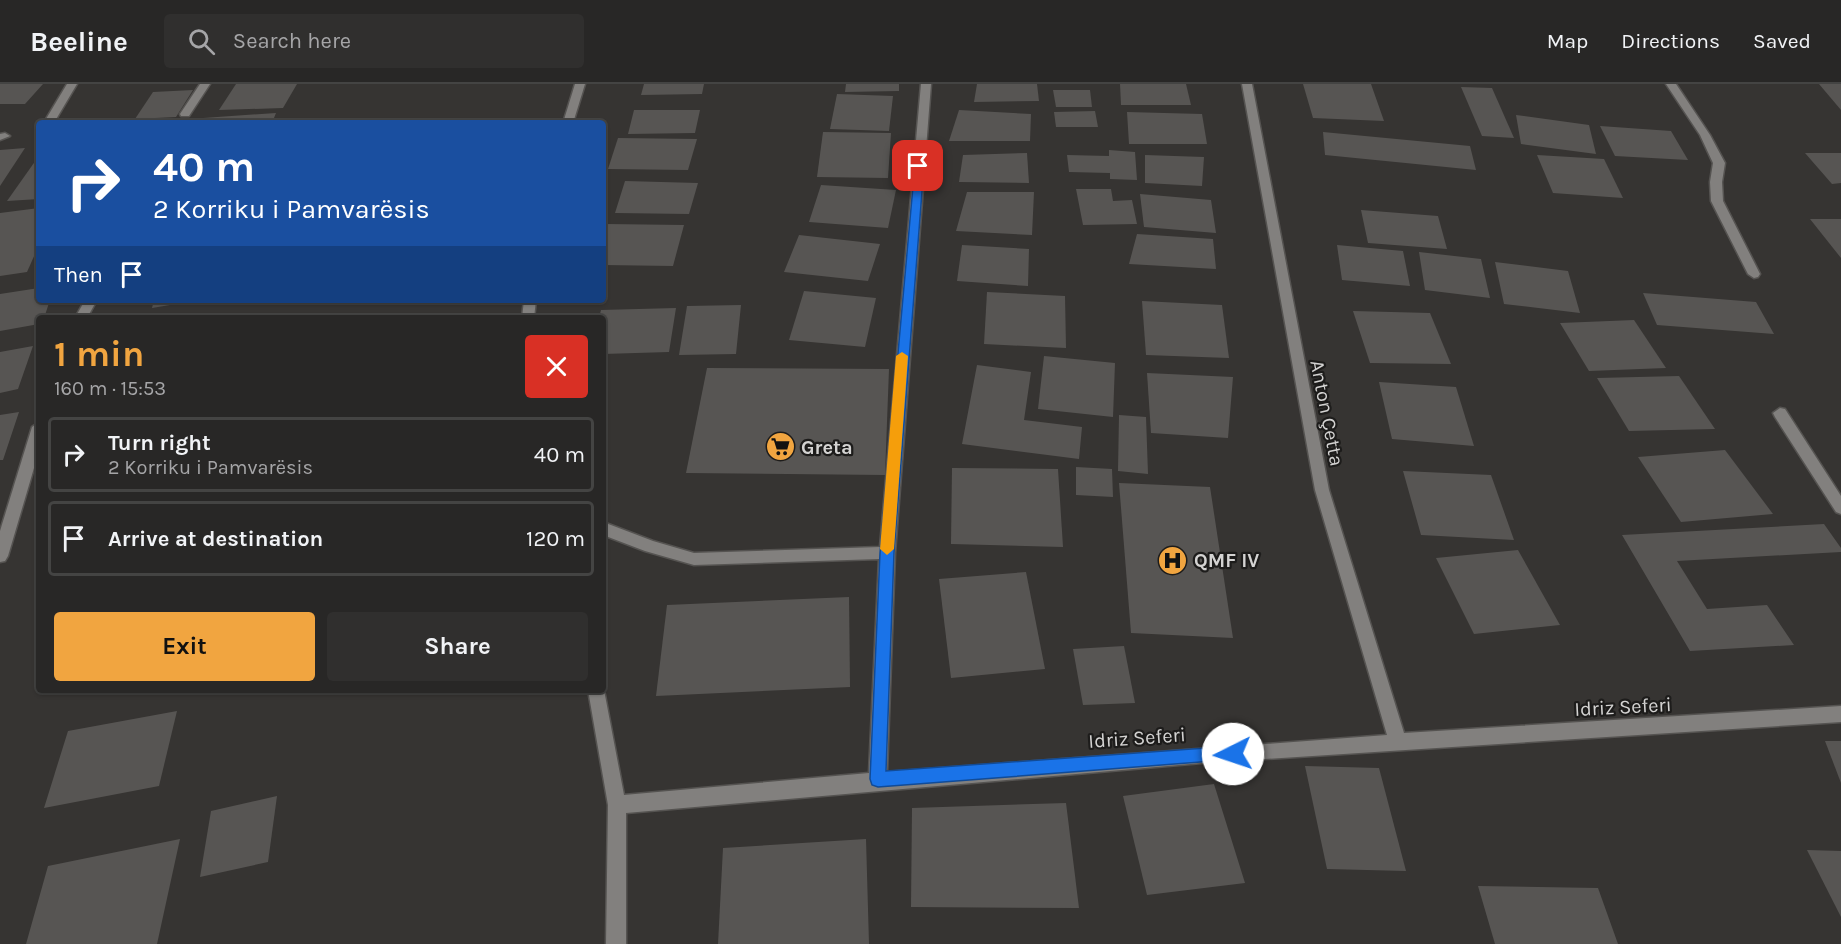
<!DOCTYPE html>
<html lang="en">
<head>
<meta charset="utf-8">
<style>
	:root { --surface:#282726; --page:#302f2e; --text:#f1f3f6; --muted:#a5a5a7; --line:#444443; --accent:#f1a540 }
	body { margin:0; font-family:Karla,sans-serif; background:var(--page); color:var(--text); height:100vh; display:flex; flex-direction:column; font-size:22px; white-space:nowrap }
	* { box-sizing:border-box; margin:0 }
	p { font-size:20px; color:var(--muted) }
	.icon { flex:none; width:33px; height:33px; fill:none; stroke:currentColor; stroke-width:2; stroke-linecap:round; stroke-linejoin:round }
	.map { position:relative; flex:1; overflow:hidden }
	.details { position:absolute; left:36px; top:231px; width:570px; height:378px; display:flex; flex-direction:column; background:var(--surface); border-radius:6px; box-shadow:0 2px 4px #0004,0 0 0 2px var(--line) }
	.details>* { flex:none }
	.banner { position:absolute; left:36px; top:36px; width:570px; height:183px; border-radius:6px; box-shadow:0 2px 4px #0004,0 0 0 2px var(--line); background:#1a4fa0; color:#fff; overflow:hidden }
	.pin { position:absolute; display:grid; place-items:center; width:51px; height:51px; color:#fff; margin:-26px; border-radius:12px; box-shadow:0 3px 9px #0006 }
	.me { position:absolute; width:66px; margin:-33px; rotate:266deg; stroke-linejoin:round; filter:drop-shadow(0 0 4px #0008) }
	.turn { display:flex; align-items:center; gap:21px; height:126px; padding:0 18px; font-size:27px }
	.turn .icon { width:78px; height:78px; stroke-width:2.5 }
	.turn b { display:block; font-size:42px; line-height:51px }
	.then { display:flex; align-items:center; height:57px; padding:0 18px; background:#0003; gap:12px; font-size:22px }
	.round { display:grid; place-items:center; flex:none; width:63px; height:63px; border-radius:6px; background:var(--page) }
	.head { display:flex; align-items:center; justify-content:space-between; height:102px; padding:0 18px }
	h1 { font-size:36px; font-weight:700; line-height:45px; color:var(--accent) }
	.primary-button { display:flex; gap:12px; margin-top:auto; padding:12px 18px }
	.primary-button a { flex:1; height:69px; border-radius:6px; background:var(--accent); color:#111; font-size:24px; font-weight:700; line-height:69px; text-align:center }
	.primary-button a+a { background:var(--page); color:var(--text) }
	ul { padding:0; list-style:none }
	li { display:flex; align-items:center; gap:18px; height:75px; margin:0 12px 9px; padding:0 6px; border:3px solid var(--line); border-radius:6px }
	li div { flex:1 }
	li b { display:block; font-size:22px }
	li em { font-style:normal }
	header { display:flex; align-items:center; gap:36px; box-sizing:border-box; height:84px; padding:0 30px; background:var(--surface); border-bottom:2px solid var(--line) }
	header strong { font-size:28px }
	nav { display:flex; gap:33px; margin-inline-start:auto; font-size:21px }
	.search { width:420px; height:54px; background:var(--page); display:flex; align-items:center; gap:15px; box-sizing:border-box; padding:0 21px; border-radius:6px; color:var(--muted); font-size:22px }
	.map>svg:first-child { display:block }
	.building { fill:#575553 }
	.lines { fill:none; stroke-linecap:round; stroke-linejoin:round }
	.street-casing { stroke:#555351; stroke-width:3 }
	.street { fill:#82807e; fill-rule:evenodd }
	.route { fill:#1a73e8; stroke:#114b97; stroke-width:1.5 }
	.slow { fill:#f59e0b }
	.labels { text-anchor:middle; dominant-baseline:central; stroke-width:4.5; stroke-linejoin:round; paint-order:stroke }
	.street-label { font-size:20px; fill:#d4d3d2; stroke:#1d1c1b }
	.poi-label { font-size:20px; font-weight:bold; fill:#d4d3d2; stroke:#1d1c1b; text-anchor:start }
</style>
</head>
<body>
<header>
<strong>Beeline</strong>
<div class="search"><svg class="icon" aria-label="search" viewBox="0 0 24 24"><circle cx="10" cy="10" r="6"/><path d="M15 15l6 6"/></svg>Search here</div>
<nav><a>Map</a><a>Directions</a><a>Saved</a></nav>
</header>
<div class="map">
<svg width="1841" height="860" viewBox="0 0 1841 860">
	<rect width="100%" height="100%" fill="#363432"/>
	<g class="building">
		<polygon points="0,0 43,0 25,20 0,20"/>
		<polygon points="236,0 297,0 283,24 219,26"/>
		<polygon points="644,0 704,0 702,10 641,11"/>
		<polygon points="846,0 899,0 899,7 845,8"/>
		<polygon points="977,0 1037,0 1039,17 974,18"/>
		<polygon points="1120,0 1186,0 1191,21 1121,21"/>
		<polygon points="1303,0 1371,0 1384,37 1313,34"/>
		<polygon points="1819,0 1841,0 1841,26"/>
		<polygon points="1461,3 1492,4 1514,54 1482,52"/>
		<polygon points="193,6 176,33 135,35 153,8"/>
		<polygon points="1053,6 1090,6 1092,23 1056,23"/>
		<polygon points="837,10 893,12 889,47 830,45"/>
		<polygon points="634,26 700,26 695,49 628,50"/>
		<polygon points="959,26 1031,30 1030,57 949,57"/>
		<polygon points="1095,27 1098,43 1056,43 1054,28"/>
		<polygon points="1127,28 1202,30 1207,60 1129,60"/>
		<polygon points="276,29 272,39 200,39 203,34"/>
		<polygon points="1516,31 1589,41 1596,70 1521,60"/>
		<polygon points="1600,42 1671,47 1688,76 1615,72"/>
		<polygon points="823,48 891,49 888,94 817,93"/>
		<polygon points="1323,48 1470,62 1476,86 1325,71"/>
		<polygon points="618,54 697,55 688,86 608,85"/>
		<polygon points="25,64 0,102 0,66"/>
		<polygon points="1109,66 1135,68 1137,96 1110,95 1110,89 1069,88 1067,71 1109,72"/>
		<polygon points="1027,69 1029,99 959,98 963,71"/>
		<polygon points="1805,69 1841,69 1841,99 1832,100"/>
		<polygon points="1145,71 1204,73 1202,102 1145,99"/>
		<polygon points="1537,71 1604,75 1623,114 1553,109"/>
		<polygon points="36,76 39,76 39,115 7,117"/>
		<polygon points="625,97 698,99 689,130 615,129"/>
		<polygon points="821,101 896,106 888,144 809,138"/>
		<polygon points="1076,105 1111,105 1113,117 1132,116 1137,140 1083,141"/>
		<polygon points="967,108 1034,108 1032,151 956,147"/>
		<polygon points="1140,110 1211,116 1216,149 1144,143"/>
		<polygon points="39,124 39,161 27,188 0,192 0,129"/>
		<polygon points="1361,126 1438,132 1447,165 1368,159"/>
		<polygon points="1810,135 1841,135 1841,174"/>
		<polygon points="606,140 684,141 673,182 603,181 603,150"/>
		<polygon points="1137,150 1213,155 1216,185 1129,180"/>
		<polygon points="799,151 880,160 868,197 784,188"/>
		<polygon points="962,161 1029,165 1028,202 957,197"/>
		<polygon points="1337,161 1403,167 1410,202 1342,196"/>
		<polygon points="1419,168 1481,175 1490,214 1425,206"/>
		<polygon points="1495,178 1568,187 1580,229 1504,220"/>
		<polygon points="39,204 39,216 50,216 44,234 39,234 39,240 0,247 0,210"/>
		<polygon points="804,207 876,214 865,263 789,256"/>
		<polygon points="987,208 1065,212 1066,264 984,260"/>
		<polygon points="1643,209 1756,218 1774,250 1657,241"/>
		<polygon points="154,216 194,216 194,217 152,224"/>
		<polygon points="1142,217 1222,221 1229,274 1146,271"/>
		<polygon points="741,221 736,270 679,271 687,222"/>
		<polygon points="676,224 669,268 603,270 603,234 599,234 601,226"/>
		<polygon points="1353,227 1430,229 1451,280 1370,279"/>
		<polygon points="1634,236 1666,284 1589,287 1560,239"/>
		<polygon points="33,262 18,305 0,309 0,268"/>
		<polygon points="1044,272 1115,279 1113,333 1038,325"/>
		<polygon points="977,281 1031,288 1024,336 1082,343 1079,375 962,360"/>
		<polygon points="707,284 889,285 885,391 686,389"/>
		<polygon points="1147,289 1233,293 1228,354 1151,349"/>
		<polygon points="1679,292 1715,345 1629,347 1597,294"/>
		<polygon points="1379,298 1456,303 1474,362 1392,355"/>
		<polygon points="19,328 3,376 0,376 0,331"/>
		<polygon points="1119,331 1146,333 1148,390 1118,387"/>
		<polygon points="1725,366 1773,430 1681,438 1638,373"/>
		<polygon points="1076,383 1112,385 1113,413 1076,411"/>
		<polygon points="952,384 1058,385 1063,463 951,460"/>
		<polygon points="1403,387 1491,391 1514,456 1421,451"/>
		<polygon points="1119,399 1210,403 1233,554 1131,549"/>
		<polygon points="1824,440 1841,464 1841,468 1677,477 1707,525 1767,521 1794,561 1690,567 1622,451"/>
		<polygon points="1518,466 1560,541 1474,550 1436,474"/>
		<polygon points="1026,488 1045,585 951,594 939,495"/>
		<polygon points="849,513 850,603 656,612 667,521"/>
		<polygon points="1124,562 1135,619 1083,621 1073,565"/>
		<polygon points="177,627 159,702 44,724 68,647"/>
		<polygon points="1825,657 1841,657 1841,699"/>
		<polygon points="1305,682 1379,684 1406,787 1327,785"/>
		<polygon points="1214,700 1245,799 1147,811 1123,712"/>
		<polygon points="277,712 268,778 200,793 211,727"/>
		<polygon points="1066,719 1079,824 911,823 912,724"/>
		<polygon points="180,755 157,860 26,860 48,782"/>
		<polygon points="866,755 869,860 718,860 723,764"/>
		<polygon points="1807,766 1841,767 1841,833"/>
		<polygon points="1478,802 1598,804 1618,860 1495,860"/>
	</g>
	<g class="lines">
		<defs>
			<g id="street">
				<polygon points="67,0 77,0 55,37 47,37 46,35"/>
				<polygon points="200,0 210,0 189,32 181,32 180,30"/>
				<polygon points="575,0 585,0 573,39 563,39"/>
				<polygon points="921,0 931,0 895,469 887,688 1387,651 1315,406 1242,0 1252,0 1329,406 1404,649 1841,622 1841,638 1202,679 626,729 626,860 606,860 608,721 588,606 603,606 603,603 604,606 624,711 869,689 879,475 694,481 645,467 603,451 603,438 653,457 694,469 880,463"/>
				<polygon points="1666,0 1676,0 1710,51 1725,79 1722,98 1723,117 1760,190 1758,193 1754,194 1748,190 1711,117 1710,98 1713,79 1700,51"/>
				<polygon points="5,49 10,52 0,56 0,50"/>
				<polygon points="85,216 97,216 87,234 75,234"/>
				<polygon points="524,216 536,216 534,234 522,234"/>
				<polygon points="1780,324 1785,325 1841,412 1841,430 1836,428 1775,333 1773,329"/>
				<polygon points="39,338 39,367 8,472 5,477 0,478 0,447 32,343"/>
			</g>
		</defs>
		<use href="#street" class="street-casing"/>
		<use href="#street" class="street"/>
	</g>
	<polygon class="route" points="915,80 924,82 894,469 886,687 1233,662 1239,664 1241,670 1239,675 878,703 872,701 870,695 880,469"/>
	<polygon class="slow" points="902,268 908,272 894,465 887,471 880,465 896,272"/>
	<defs>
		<symbol id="supermarket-disc" viewBox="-11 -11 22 22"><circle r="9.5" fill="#f1a540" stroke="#1d1c1b"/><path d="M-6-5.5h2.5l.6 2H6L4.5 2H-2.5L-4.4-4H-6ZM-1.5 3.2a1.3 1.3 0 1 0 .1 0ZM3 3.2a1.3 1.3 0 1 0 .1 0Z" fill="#111"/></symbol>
		<symbol id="hospital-disc" viewBox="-11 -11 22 22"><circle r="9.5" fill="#f1a540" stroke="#1d1c1b"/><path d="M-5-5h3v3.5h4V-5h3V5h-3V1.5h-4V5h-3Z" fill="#111"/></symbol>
	</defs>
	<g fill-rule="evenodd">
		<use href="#supermarket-disc" x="764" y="346" width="33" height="33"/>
		<use href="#hospital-disc" x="1156" y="460" width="33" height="33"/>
	</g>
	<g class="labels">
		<g class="street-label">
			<text transform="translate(1327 329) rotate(79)">Anton Çetta</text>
			<text transform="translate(1623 623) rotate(-3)">Idriz Seferi</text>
			<text transform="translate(1137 654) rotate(-4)">Idriz Seferi</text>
		</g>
		<g class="poi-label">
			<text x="801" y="363">Greta</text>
			<text x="1194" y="476">QMF IV</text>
		</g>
	</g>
</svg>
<div class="pin" style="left:918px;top:82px;background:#d93025"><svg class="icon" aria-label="arrive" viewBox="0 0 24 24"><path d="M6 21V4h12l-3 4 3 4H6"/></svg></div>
<svg class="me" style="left:1233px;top:670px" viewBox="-20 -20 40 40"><circle r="19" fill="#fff"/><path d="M0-13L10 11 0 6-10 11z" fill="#1a73e8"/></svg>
<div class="banner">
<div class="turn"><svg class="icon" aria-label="right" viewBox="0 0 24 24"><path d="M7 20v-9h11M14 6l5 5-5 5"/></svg><div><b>40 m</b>2 Korriku i Pamvarësis</div></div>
<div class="then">Then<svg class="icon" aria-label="arrive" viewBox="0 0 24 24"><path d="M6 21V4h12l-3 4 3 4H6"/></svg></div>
</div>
<section class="details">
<div class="head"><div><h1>1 min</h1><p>160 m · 15:53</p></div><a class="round" style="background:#d93025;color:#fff"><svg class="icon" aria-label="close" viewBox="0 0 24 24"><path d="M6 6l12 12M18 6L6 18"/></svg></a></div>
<ul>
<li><svg class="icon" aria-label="right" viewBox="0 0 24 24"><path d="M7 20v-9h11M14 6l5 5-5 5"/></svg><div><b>Turn right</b><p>2 Korriku i Pamvarësis</p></div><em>40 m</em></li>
<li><svg class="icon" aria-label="arrive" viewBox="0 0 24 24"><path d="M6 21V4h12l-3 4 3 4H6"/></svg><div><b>Arrive at destination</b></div><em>120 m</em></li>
</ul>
<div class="primary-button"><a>Exit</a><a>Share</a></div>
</section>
</div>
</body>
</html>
